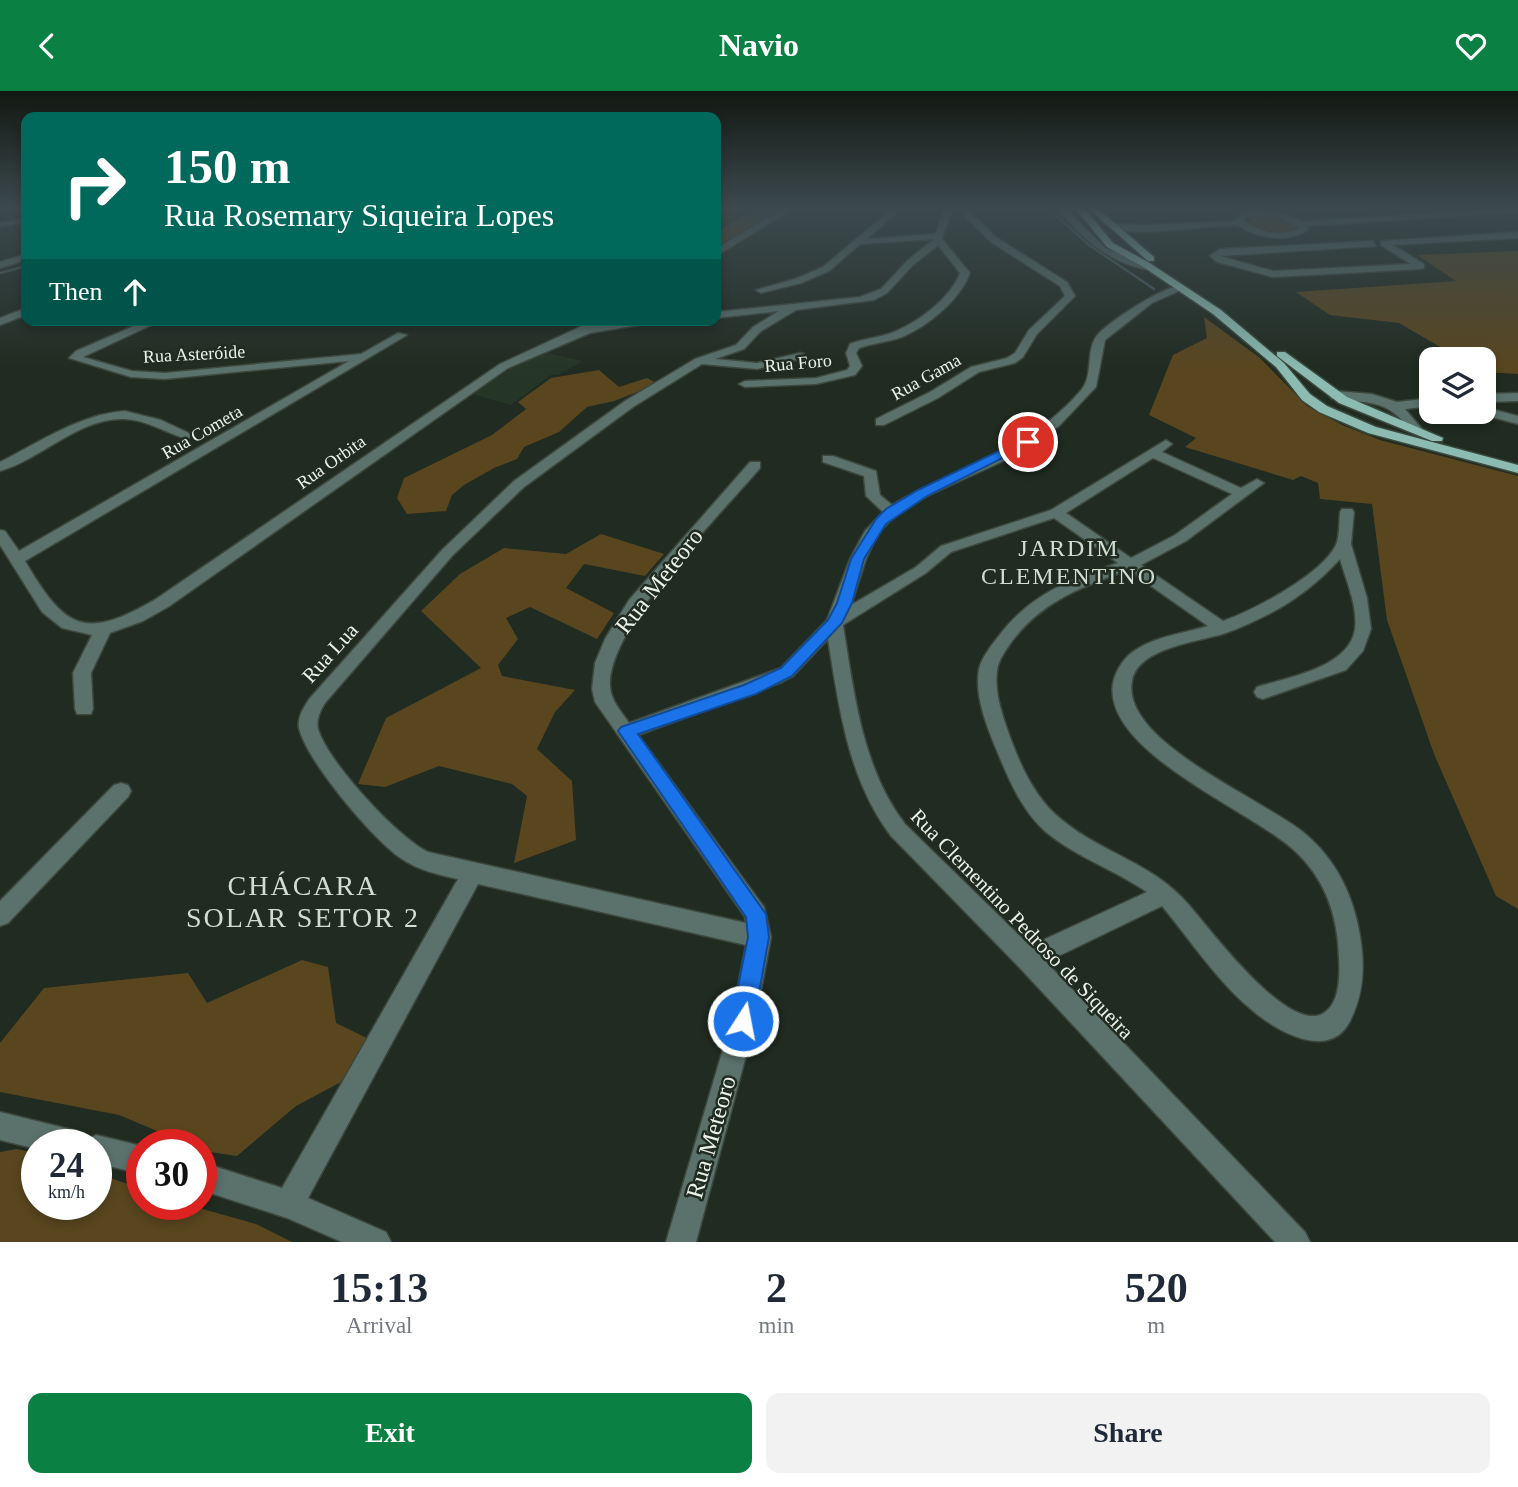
<!DOCTYPE html>
<html lang="en">
<head>
<meta charset="utf-8">
<style>
	:root { --surface:#fff; --page:#f2f2f3; --text:#1f2937; --muted:#747a83; --accent:#0b8043 }
	body { margin:0; font-family:"Times New Roman",serif; background:var(--page); color:var(--text); height:100vh; display:flex; flex-direction:column; font-size:26px; white-space:nowrap }
	* { box-sizing:border-box; margin:0 }
	p { font-size:23px; color:var(--muted) }
	.icon { flex:none; width:38px; height:38px; fill:none; stroke:currentColor; stroke-width:2; stroke-linecap:round; stroke-linejoin:round }
	.map { position:relative; height:1151px; overflow:hidden }
	.drawer { display:flex; flex-direction:column; background:var(--surface); flex:1 }
	.drawer>* { flex:none }
	.hud { position:absolute; left:21px; top:21px; width:700px; height:214px; border-radius:14px; box-shadow:0 4px 10px #0003; background:#00695c; color:#fff; overflow:hidden }
	.fabs { position:absolute; left:1419px; top:256px; display:grid; gap:14px }
	.fabs a { display:grid; place-items:center; width:77px; height:77px; border-radius:14px; background:var(--surface); box-shadow:0 4px 10px #0003; font-size:35px }
	.speed { position:absolute; left:21px; top:1038px; display:flex; gap:14px; font-size:35px; font-weight:700; text-align:center }
	.speed>* { display:grid; place-content:center; width:91px; height:91px; border-radius:50%; background:var(--surface); box-shadow:0 4px 10px #0003; line-height:1 }
	.speed small { font-size:18px; font-weight:400 }
	.speed .limit { border:10px solid #d22; background:#fff; color:#111 }
	.pin { position:absolute; display:grid; place-items:center; width:60px; height:60px; color:#fff; margin:-30px; border:4px solid #fff; border-radius:50%; box-shadow:0 2px 7px #0007 }
	.me { position:absolute; width:77px; margin:-38px; rotate:11deg; stroke-linejoin:round; filter:drop-shadow(0 0 5px #0008) }
	.turn { display:flex; align-items:center; gap:24px; height:147px; padding:0 28px; font-size:32px }
	.turn .icon { width:91px; height:91px; stroke-width:2.5 }
	.turn b { display:block; font-size:49px; line-height:60px }
	.then { display:flex; align-items:center; height:66px; padding:0 28px; background:#0003; gap:14px; font-size:26px }
	.eta { display:flex; justify-content:space-evenly; align-items:center; height:119px; text-align:center }
	.eta b { font-size:42px; font-weight:600; line-height:49px }
	.cta { display:flex; gap:14px; margin-top:auto; padding:14px 28px }
	.cta a { flex:1; height:80px; border-radius:14px; background:var(--accent); color:#fff; font-size:28px; font-weight:600; line-height:80px; text-align:center }
	.cta a+a { background:var(--page); color:var(--text) }
	header { display:flex; justify-content:space-between; align-items:center; height:91px; padding:0 28px; background:var(--accent); color:#fff; font-size:32px; font-weight:600 }
	.map>svg:first-child { display:block }
	.built { fill:#253627 }
	.green { fill:#59461f }
	.lines { fill:none; stroke-linecap:round; stroke-linejoin:round }
	.stream { stroke:#465c5e; stroke-width:2.5 }
	.minor-casing { stroke:#3c473d; stroke-width:3 }
	.major-casing { stroke:#3c473d; stroke-width:3 }
	.minor { fill:#5a716c; fill-rule:evenodd }
	.major { fill:#8bbbb1; fill-rule:evenodd }
	.route { fill:#1a73e8; stroke:#114b97; stroke-width:2 }
	.labels { text-anchor:middle; dominant-baseline:central; stroke-width:5; stroke-linejoin:round; paint-order:stroke }
	.far-street-label { font-size:18px; fill:#ebf2ec; stroke:#202b21 }
	.street-label { font-size:21px; fill:#ebf2ec; stroke:#202b21 }
	.quarter-label { font-size:24px; letter-spacing:2px; fill:#d0ded1; stroke:#202b21 }
	.near-street-label { font-size:24px; fill:#ebf2ec; stroke:#202b21 }
	.near-neighbourhood-label { font-size:28px; letter-spacing:2px; fill:#d0ded1; stroke:#202b21 }
</style>
</head>
<body>
<header><svg class="icon" aria-label="back" viewBox="0 0 24 24"><path d="M15 5l-7 7 7 7"/></svg>Navio<svg class="icon" aria-label="heart" viewBox="0 0 24 24"><path d="M12 20l-8-8c-3-5 5-10 8-4 3-6 11-1 8 4z"/></svg></header>
<div class="map">
<svg width="1518" height="1151" viewBox="0 0 1518 1151">
	<rect width="100%" height="100%" fill="#202b21"/>
	<polygon class="built" points="542,261 583,270 558,284 551,284 511,314 472,303 527,267"/>
	<g class="green">
		<polygon points="757,117 785,117 716,158 716,141"/>
		<path d="M 1254,126 L 1282,128 L 1296,136 C 1286,147 1258,140 1247,132 Z"/>
		<polygon points="1518,160 1518,283 1484,281 1484,268 1461,268 1399,232 1330,224 1296,201 1456,190 1417,164"/>
		<polygon points="1204,226 1260,267 1307,315 1342,334 1380,349 1518,385 1518,818 1496,805 1434,663 1387,529 1372,413 1320,408 1318,392 1301,385 1293,389 1185,356 1196,347 1149,324 1173,264 1207,247"/>
		<polygon points="599,279 619,296 647,287 658,293 614,310 587,316 559,341 524,356 517,368 494,377 464,394 452,404 446,420 407,423 397,407 404,387 492,344 526,318 518,311 551,287"/>
		<polygon points="601,443 664,463 645,485 584,473 566,497 614,522 597,548 530,516 506,527 518,548 498,574 502,585 575,599 555,621 537,658 572,690 576,749 514,772 527,705 512,693 439,675 385,696 358,693 386,627 481,577 421,520 460,483 504,457 566,463"/>
		<polygon points="302,869 328,876 336,932 373,950 341,991 296,1015 237,1065 203,1060 201,1054 188,1053 119,1024 0,1001 0,952 44,897 188,882 207,912"/>
		<polygon points="16,1058 37,1062 37,1113 96,1113 96,1082 142,1098 142,1113 185,1113 256,1133 292,1151 0,1151 0,1061"/>
	</g>
	<g class="lines">
		<g class="stream">
			<polyline points="1048,117 1089,154 1154,198"/>
			<polyline points="0,182 26,175"/>
		</g>
		<defs>
			<g id="minor">
				<polygon points="720,117 730,117 716,125 716,120"/>
				<polygon points="784,117 794,117 716,165 716,158"/>
				<path d="M 893,117 L 902,117 L 867,148 L 936,143 L 944,117 L 952,117 L 942,148 L 970,182 C 960,209 928,235 902,246 C 888,251 873,252 859,257 L 856,262 L 862,275 L 855,284 L 816,293 L 745,296 L 739,293 L 745,290 L 816,287 L 847,279 L 850,275 L 846,262 L 850,253 C 864,247 880,247 894,241 C 918,231 951,207 960,182 L 938,154 L 913,174 L 887,202 L 874,209 L 796,219 L 761,240 L 744,258 L 715,268 L 757,272 L 800,262 L 804,263 L 804,267 L 757,278 L 702,273 L 633,316 L 524,396 L 452,465 L 325,612 C 320,620 316,629 318,638 C 328,671 397,746 428,761 L 746,832 L 745,826 L 595,611 L 592,598 L 595,572 L 605,548 L 629,509 L 750,371 L 760,371 L 760,377 C 721,423 607,537 610,595 C 611,610 621,620 629,632 L 781,577 L 827,529 L 850,468 L 865,440 L 883,421 L 866,405 L 864,385 L 823,371 L 823,365 L 833,365 L 876,380 L 880,404 L 892,414 C 956,376 1033,358 1082,298 C 1093,284 1086,260 1096,246 C 1106,232 1165,194 1181,195 L 1181,199 L 1152,212 L 1105,249 L 1096,296 L 1059,335 L 1012,366 L 927,405 L 896,424 L 878,442 L 866,468 L 851,514 L 916,476 L 941,455 L 1051,419 L 1166,349 L 1172,353 L 1162,361 L 1241,397 L 1257,388 L 1264,392 L 1186,450 L 1141,474 L 1223,530 C 1254,519 1321,484 1336,454 C 1340,444 1339,431 1340,421 L 1342,418 L 1352,418 L 1354,421 L 1351,453 L 1367,507 L 1371,538 L 1363,560 L 1346,579 L 1263,608 L 1257,606 L 1254,601 L 1257,596 C 1288,586 1349,577 1355,538 C 1358,516 1346,489 1340,468 C 1320,490 1296,509 1269,523 C 1255,530 1240,537 1226,542 C 1199,551 1138,556 1132,590 C 1120,653 1273,711 1311,748 C 1339,774 1354,808 1360,845 C 1365,874 1364,901 1351,928 C 1331,972 1276,940 1252,919 C 1217,890 1191,850 1162,815 L 1046,871 L 1305,1141 L 1310,1151 L 1275,1151 L 1019,876 L 891,745 C 848,688 839,617 828,548 L 793,585 L 782,591 L 638,644 L 764,816 L 771,846 L 755,931 L 696,1151 L 666,1151 L 731,931 L 746,854 L 478,793 L 308,1107 L 386,1141 L 391,1151 L 342,1151 L 287,1127 L 201,1099 L 201,1071 L 282,1097 L 458,788 C 439,784 418,779 402,768 C 374,750 306,669 299,637 C 297,626 304,616 310,607 L 442,459 L 514,390 L 625,310 L 695,268 L 736,254 L 753,236 L 779,220 L 716,227 L 716,221 L 860,206 L 881,198 L 907,170 L 934,148 L 860,153 L 829,180 L 801,192 L 761,202 L 756,199 L 795,188 L 823,176 ZM 1153,367 L 1232,403 L 1175,444 L 1131,467 L 1066,422 ZM 1054,427 L 1118,472 C 1070,488 1029,504 998,546 C 991,555 982,566 979,578 C 974,604 987,636 997,660 C 1009,689 1022,720 1046,741 C 1076,766 1115,779 1147,801 L 1030,855 L 905,733 C 862,677 854,602 843,534 L 926,482 L 951,461 ZM 1128,479 L 1208,535 C 1184,542 1158,545 1137,558 C 1125,565 1116,578 1113,592 C 1102,662 1256,721 1297,762 C 1327,791 1338,827 1339,868 C 1340,885 1340,914 1322,923 C 1286,941 1210,838 1189,814 C 1152,771 1103,763 1062,729 C 1036,709 1021,676 1010,646 C 1003,626 994,602 997,580 C 998,570 1004,562 1010,553 C 1040,511 1081,496 1128,479 Z"/>
				<polygon points="957,117 966,117 997,147 1067,191 1075,205 1037,243 1023,266 1015,272 979,281 938,307 884,334 876,334 876,328 930,301 971,276 1007,267 1015,262 1029,239 1065,205 1060,195 991,151"/>
				<path d="M 1056,117 L 1065,117 L 1105,157 L 1155,176 L 1150,179 C 1109,173 1083,147 1056,117 Z"/>
				<path d="M 1518,117 L 1518,121 L 1308,135 L 1308,139 C 1291,150 1268,148 1250,141 C 1245,139 1241,135 1236,135 C 1205,133 1135,149 1111,135 L 1115,133 L 1143,134 L 1234,130 L 1244,121 L 1254,120 L 1278,122 L 1303,130 ZM 1249,125 L 1278,126 L 1300,137 C 1283,147 1258,141 1243,129 Z"/>
				<polygon points="26,127 26,131 0,136 0,132"/>
				<polygon points="1518,141 1518,147 1393,154 1424,173 1424,177 1421,178 1273,186 1217,171 1210,165 1220,158 1373,150 1376,155 1220,165 1273,180 1411,173 1381,154 1381,150"/>
				<polygon points="26,163 26,169 0,177 0,171"/>
				<polygon points="26,217 26,224 0,234 0,227"/>
				<path d="M 148,229 L 162,229 L 83,266 L 132,280 L 165,282 L 361,263 L 398,242 L 407,244 L 25,470 C 65,538 84,550 156,508 L 500,273 L 595,229 L 608,229 L 601,235 L 639,229 L 668,229 L 590,242 L 508,277 L 168,516 L 143,530 L 110,542 L 91,582 L 93,618 L 91,623 L 77,623 L 75,618 L 73,582 L 92,544 L 62,537 L 42,521 L 0,454 L 0,439 L 5,440 L 19,460 L 349,270 L 165,288 L 131,286 L 69,267 L 76,260 Z"/>
				<path d="M 1335,300 L 1372,303 L 1397,311 L 1432,307 L 1432,315 L 1405,318 L 1422,338 L 1416,342 L 1412,341 C 1385,305 1369,314 1331,307 L 1331,301 Z"/>
				<polygon points="1518,302 1518,310 1484,311 1484,303"/>
				<polygon points="1484,316 1518,325 1518,333 1480,323 1478,320 1484,320"/>
				<path d="M 125,320 L 161,329 L 193,344 L 187,348 C 166,342 147,329 125,328 C 79,326 42,368 0,380 L 0,371 C 40,351 80,323 125,320 Z"/>
				<polygon points="121,692 128,694 131,700 128,706 8,832 0,835 0,810 114,694"/>
				<polygon points="0,1021 77,1040 88,1048 96,1044 142,1055 142,1083 96,1072 96,1054 37,1054 37,1058 0,1049"/>
			</g>
			<g id="major">
				<polygon points="1075,117 1084,117 1113,152 1148,171 1221,219 1284,272 1310,303 1327,315 1376,336 1518,374 1518,382 1368,342 1319,321 1302,309 1276,276 1213,223 1142,175 1107,156"/>
				<polygon points="1088,117 1097,117 1154,166 1154,170 1148,170"/>
				<polygon points="1277,261 1285,261 1347,306 1443,347 1442,350 1432,350 1339,312 1277,265"/>
			</g>
		</defs>
		<use href="#minor" class="minor-casing"/>
		<use href="#major" class="major-casing"/>
		<use href="#minor" class="minor"/>
		<use href="#major" class="major"/>
	</g>
	<linearGradient id="sky" x2="0" y2="1"><stop stop-color="#121812"/><stop offset="0.42" stop-color="#3c4a4e"/><stop offset="1" stop-color="#3c4a4e" stop-opacity="0"/></linearGradient>
	<rect width="1518" height="279" fill="url(#sky)"/>
	<polygon class="route" points="1024,348 1034,351 927,405 886,433 864,468 852,512 842,532 792,585 756,603 638,643 766,823 769,846 754,930 751,938 743,942 735,938 731,930 748,846 746,826 618,640 621,636 744,594 781,577 828,529 837,512 851,468 876,428 886,418 918,399"/>
	<g class="labels">
		<g class="far-street-label">
			<text transform="translate(194 263) rotate(-3)">Rua Asteróide</text>
			<text transform="translate(798 272) rotate(-5)">Rua Foro</text>
			<text transform="translate(926 286) rotate(-29)">Rua Gama</text>
			<text transform="translate(202 341) rotate(-30)">Rua Cometa</text>
			<text transform="translate(331 371) rotate(-35)">Rua Orbita</text>
		</g>
		<g class="street-label">
			<text transform="translate(330 562) rotate(-48)">Rua Lua</text>
			<text transform="translate(1022 833) rotate(46)">Rua Clementino Pedroso de Siqueira</text>
		</g>
		<g class="quarter-label">
			<text x="1069" y="457">JARDIM<tspan x="1069" dy="28">CLEMENTINO</tspan></text>
		</g>
		<g class="near-street-label">
			<text transform="translate(659 490) rotate(-52)">Rua Meteoro</text>
			<text transform="translate(711 1046) rotate(-74)">Rua Meteoro</text>
		</g>
		<g class="near-neighbourhood-label">
			<text x="303" y="794">CHÁCARA<tspan x="303" dy="32">SOLAR SETOR 2</tspan></text>
		</g>
	</g>
</svg>
<div class="fabs">
<a><svg class="icon" aria-label="layers" viewBox="0 0 24 24"><path d="M12 4l9 5-9 5-9-5zM3 14l9 5 9-5"/></svg></a>
</div>
<div class="speed"><div>24<small>km/h</small></div><div class="limit">30</div></div>
<div class="pin" style="left:1028px;top:351px;background:#d93025"><svg class="icon" aria-label="arrive" viewBox="0 0 24 24"><path d="M6 21V4h12l-3 4 3 4H6"/></svg></div>
<svg class="me" style="left:743px;top:930px" viewBox="-20 -20 40 40"><circle r="17" fill="#1a73e8" stroke="#fff" stroke-width="3"/><path d="M0-11L8 9 0 5-8 9z" fill="#fff"/></svg>
<div class="hud">
<div class="turn"><svg class="icon" aria-label="right" viewBox="0 0 24 24"><path d="M7 20v-9h11M14 6l5 5-5 5"/></svg><div><b>150 m</b>Rua Rosemary Siqueira Lopes</div></div>
<div class="then">Then<svg class="icon" aria-label="ahead" viewBox="0 0 24 24"><path d="M12 20V5M6 11l6-6 6 6"/></svg></div>
</div>
</div>
<section class="drawer">
<div class="eta">
<div><b>15:13</b><p>Arrival</p></div>
<div><b>2</b><p>min</p></div>
<div><b>520</b><p>m</p></div>
</div>
<div class="cta"><a>Exit</a><a>Share</a></div>
</section>
</body>
</html>
